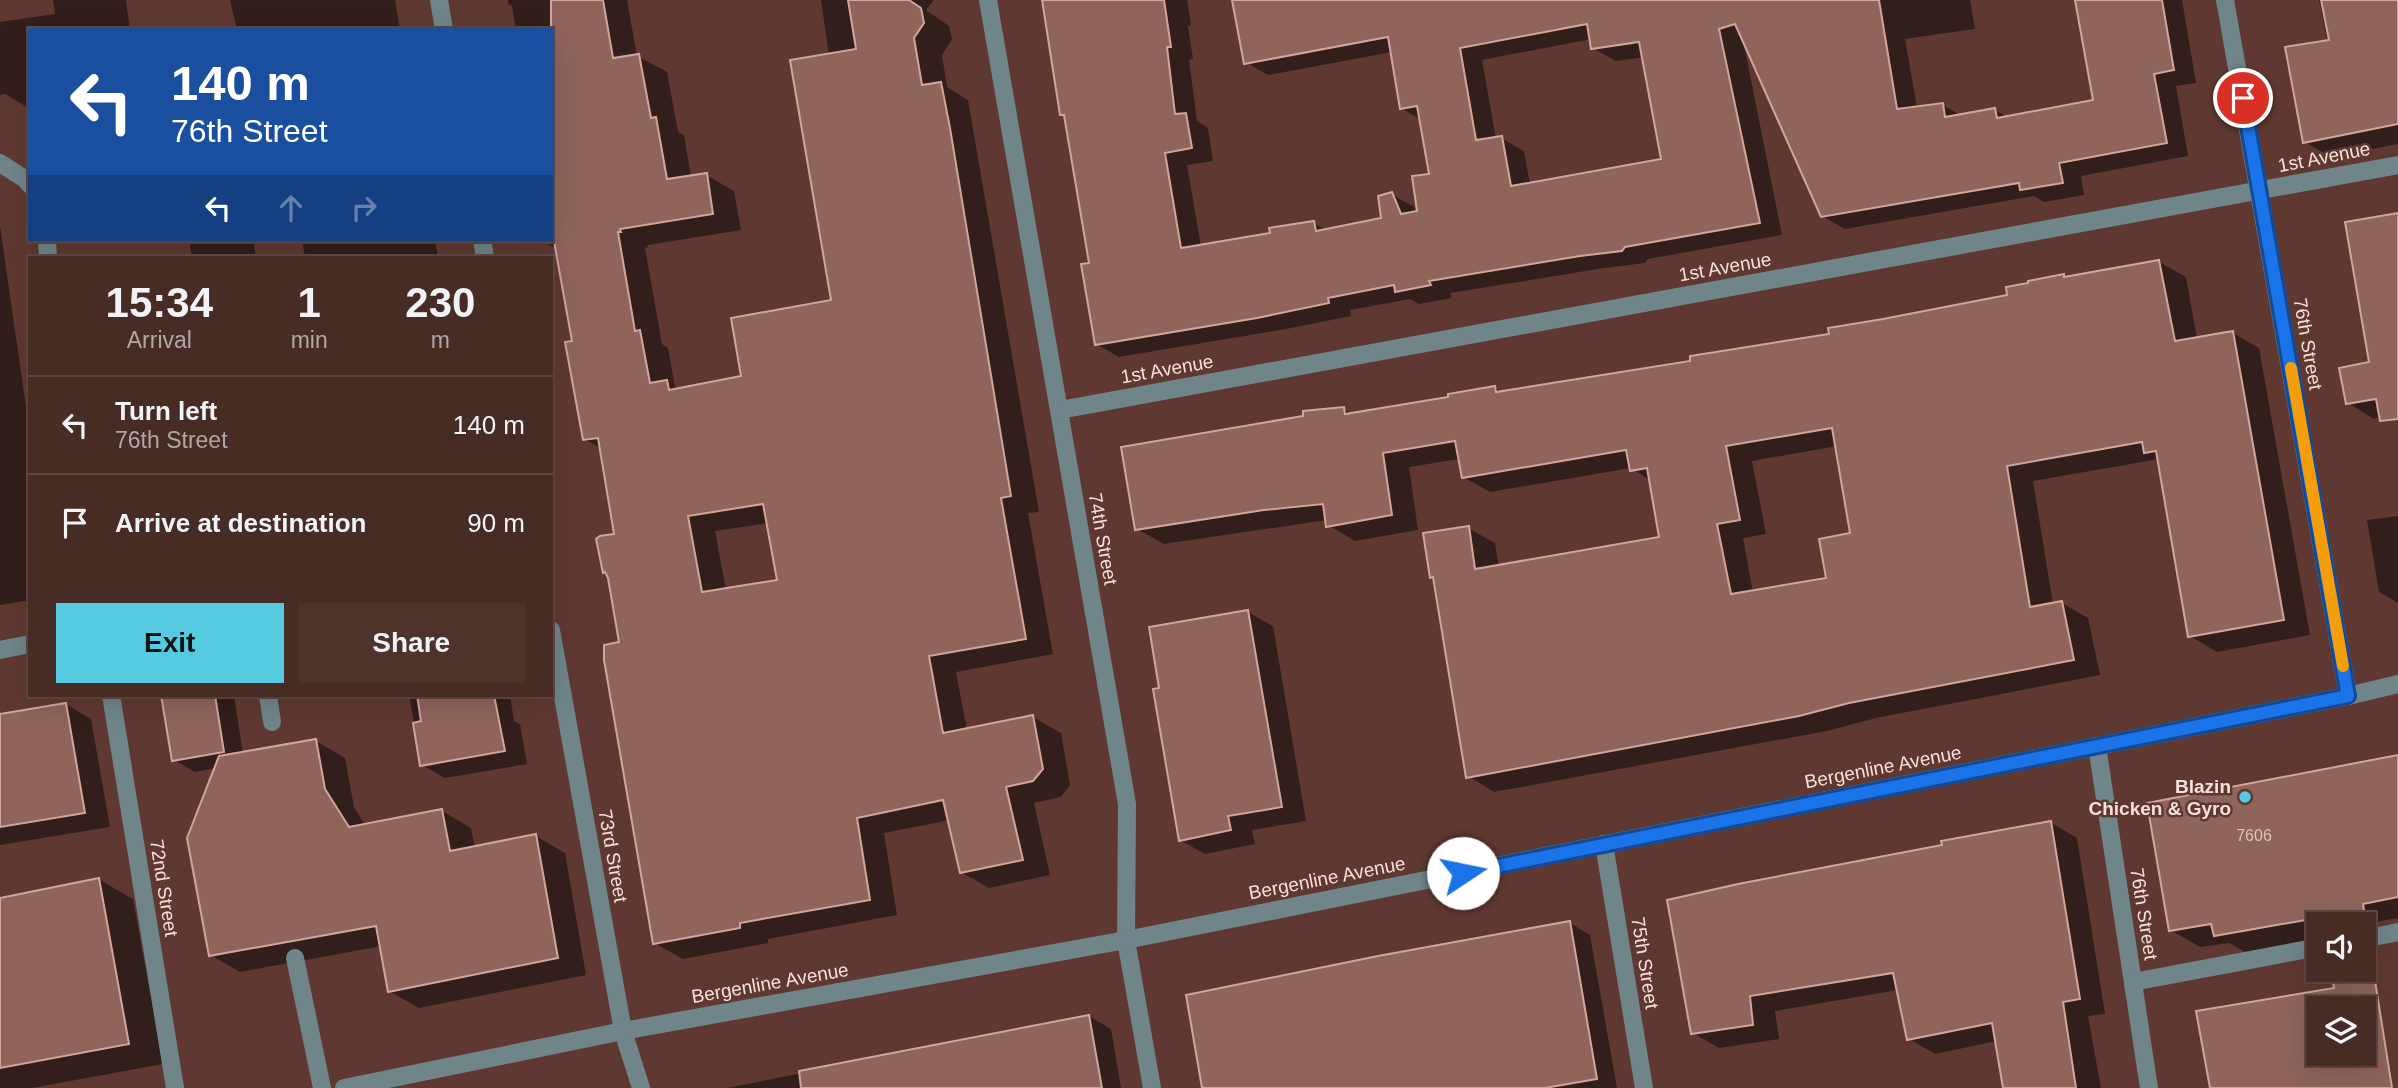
<!DOCTYPE html>
<html lang="en">
<head>
<meta charset="utf-8">
<style>
	:root { --surface:#472b25; --page:#4e332d; --text:#f1f3f6; --muted:#b0a7a7; --line:#5f4742; --accent:#55cae0 }
	body { margin:0; font-family:Arial,sans-serif; background:var(--page); color:var(--text); height:100vh; display:flex; flex-direction:column; font-size:26px; white-space:nowrap }
	* { box-sizing:border-box; margin:0 }
	p { font-size:23px; color:var(--muted) }
	.icon { flex:none; width:38px; height:38px; fill:none; stroke:currentColor; stroke-width:2; stroke-linecap:round; stroke-linejoin:round }
	.map { position:relative; flex:1; overflow:hidden }
	.side { position:absolute; left:28px; top:256px; width:525px; height:441px; display:flex; flex-direction:column; background:var(--surface); border-radius:0px; box-shadow:0 7px 28px #0002,0 0 0 2px var(--line) }
	.side>* { flex:none }
	.banner { position:absolute; left:28px; top:28px; width:525px; height:214px; border-radius:0px; box-shadow:0 7px 28px #0002,0 0 0 2px var(--line); background:#1a4fa0; color:#fff; overflow:hidden }
	.controls { position:absolute; left:2306px; top:912px; display:grid; gap:14px }
	.controls a { display:grid; place-items:center; width:70px; height:70px; border-radius:0px; background:var(--surface); box-shadow:0 7px 28px #0002,0 0 0 2px var(--line); font-size:35px }
	.pin { position:absolute; display:grid; place-items:center; width:60px; height:60px; color:#fff; margin:-30px; border:4px solid #fff; border-radius:50%; box-shadow:0 2px 7px #0007 }
	.me { position:absolute; width:77px; margin:-38px; rotate:79deg; stroke-linejoin:round; filter:drop-shadow(0 0 5px #0008) }
	.turn { display:flex; align-items:center; gap:24px; height:147px; padding:0 28px; font-size:32px }
	.turn .icon { width:91px; height:91px; stroke-width:2.5 }
	.turn b { display:block; font-size:49px; line-height:60px }
	.lanes { display:flex; align-items:center; height:66px; padding:0 28px; background:#0003; justify-content:center; gap:35px; direction:ltr }
	.lanes .off { opacity:.35 }
	.eta { display:flex; justify-content:space-evenly; align-items:center; height:119px; text-align:center }
	.eta b { font-size:42px; font-weight:600; line-height:49px }
	.cta { display:flex; gap:14px; margin-top:auto; padding:14px 28px }
	.cta a { flex:1; height:80px; border-radius:0px; background:var(--accent); color:#111; font-size:28px; font-weight:600; line-height:80px; text-align:center }
	.cta a+a { background:var(--page); color:var(--text) }
	ul { padding:0; list-style:none }
	li { display:flex; align-items:center; gap:21px; height:98px; padding:0 28px; border-top:2px solid var(--line) }
	li div { flex:1 }
	li b { display:block; font-size:26px }
	li em { font-style:normal }
	.map>svg:first-child { display:block }
	.shadow { fill:#0007; fill-rule:evenodd }
	.building { fill:#8e645b; stroke:#d3a49a; stroke-width:2; fill-rule:evenodd }
	.lines { fill:none; stroke-linecap:round; stroke-linejoin:round }
	.minor { stroke:#6f8589; stroke-width:18 }
	.route-casing { stroke:#114b97; stroke-width:18 }
	.route { stroke:#1a73e8; stroke-width:12 }
	.slow { stroke:#f59e0b; stroke-width:12 }
	.poi-dot { fill:#55cae0; stroke:#5f3931; stroke-width:2.5 }
	.labels { text-anchor:middle; dominant-baseline:central; stroke-width:5; stroke-linejoin:round; paint-order:stroke }
	.number-label { font-size:16px; fill:#dec1ba }
	.street-label { font-size:19px; fill:#f9e0da; stroke:#5f3931 }
	.poi-label { font-size:19px; font-weight:bold; fill:#f9e0da; stroke:#5f3931; text-anchor:end }
</style>
</head>
<body>
<div class="map">
<svg width="2398" height="1088" viewBox="0 0 2398 1088">
	<rect width="100%" height="100%" fill="#5f3931"/>
	<g class="shadow">
		<polygon points="53,0 126,0 130,30 30,30 30,109 5,94 0,95 0,22 55,14"/>
		<polygon points="230,0 395,0 400,30 237,30"/>
		<path d="M 508,0 L 627,0 L 637,56 L 667,72 L 678,132 L 684,135 L 691,177 L 706,175 L 734,191 L 741,230 L 648,245 L 648,247 L 645,248 L 662,344 L 668,348 L 675,387 L 680,390 L 743,377 L 833,302 L 829,56 L 821,0 L 934,0 L 926,10 L 949,26 L 952,39 L 942,55 L 947,87 L 968,100 L 1039,512 L 1028,513 L 1053,654 L 956,672 L 967,730 L 1033,717 L 1061,733 L 1070,785 L 1061,797 L 1034,803 L 1050,875 L 989,888 L 961,872 L 950,820 L 884,833 L 897,915 L 768,939 L 768,943 L 683,959 L 654,943 L 604,647 L 621,644 L 616,535 L 602,449 L 584,439 L 574,343 L 557,249 L 546,243 L 545,240 L 551,240 L 551,30 L 516,30 L 512,6 L 508,4 ZM 769,523 L 779,581 L 726,590 L 715,531 Z"/>
		<path d="M 1041,0 L 1187,0 L 1191,25 L 1188,26 L 1193,59 L 1189,60 L 1197,121 L 1208,128 L 1213,161 L 1187,165 L 1201,246 L 1272,234 L 1314,223 L 1327,231 L 1383,219 L 1391,194 L 1414,207 L 1419,219 L 1431,175 L 1421,120 L 1401,108 L 1392,52 L 1268,75 L 1245,62 L 1234,0 L 1970,0 L 1975,29 L 1905,39 L 1917,108 L 1943,105 L 1962,116 L 1995,110 L 2007,117 L 2095,101 L 2075,0 L 2182,0 L 2196,83 L 2176,86 L 2188,156 L 2081,176 L 2084,195 L 2044,202 L 2034,196 L 1845,229 L 1822,216 L 1742,35 L 1782,235 L 1648,259 L 1645,263 L 1604,268 L 1450,293 L 1452,298 L 1419,304 L 1410,299 L 1350,310 L 1351,316 L 1281,330 L 1119,357 L 1096,344 L 1091,264 L 1066,117 L 1061,114 L 1049,34 L 1047,33 ZM 1592,39 L 1593,48 L 1616,61 L 1644,57 L 1663,160 L 1530,184 L 1524,151 L 1501,138 L 1496,139 L 1482,60 Z"/>
		<polygon points="2319,0 2398,0 2398,144 2331,157 2305,142 2328,42"/>
		<polygon points="2398,215 2398,414 2374,419 2348,403 2371,363"/>
		<polygon points="0,226 30,435 30,600 0,605"/>
		<polygon points="189,240 253,240 256,257 192,257"/>
		<polygon points="302,240 435,240 438,257 305,257"/>
		<path d="M 2159,262 L 2186,277 L 2197,339 L 2233,333 L 2259,348 L 2310,635 L 2217,652 L 2190,636 L 2159,459 L 2033,481 L 2053,604 L 2062,603 L 2088,618 L 2100,675 L 1876,718 L 1827,731 L 1494,792 L 1468,776 L 1435,579 L 1431,577 L 1468,528 L 1495,543 L 1499,567 L 1662,539 L 1651,481 L 1631,468 L 1490,492 L 1463,477 L 1460,459 L 1409,467 L 1418,530 L 1355,541 L 1328,525 L 1327,520 L 1164,544 L 1137,529 L 1343,409 L 1354,415 L 1450,398 L 1495,387 L 1504,393 L 1692,363 L 2009,296 L 2063,276 L 2067,278 ZM 1837,446 L 1852,534 L 1828,579 L 1753,592 L 1743,538 L 1766,534 L 1752,461 Z"/>
		<polygon points="2398,516 2398,603 2379,592 2367,520"/>
		<polygon points="1248,612 1273,626 1306,821 1252,830 1255,844 1205,854 1180,840"/>
		<polygon points="163,695 234,695 243,754 316,741 345,758 354,807 365,825 442,811 471,828 475,848 536,836 565,853 586,975 419,1008 389,991 382,946 240,972 210,955 216,768 195,772 174,760"/>
		<polygon points="409,695 510,695 514,721 520,724 527,764 445,778 422,765"/>
		<polygon points="66,704 91,719 110,827 0,845 0,716"/>
		<polygon points="2398,757 2398,918 2364,924 2319,924 2319,940 2245,952 2229,943 2200,947 2170,930"/>
		<polygon points="2051,823 2077,838 2105,1014 2088,1016 2101,1088 2005,1088 1997,1041 1935,1054 1909,1039 1898,990 1775,1011 1779,1039 1719,1048 1693,1033 1669,902"/>
		<polygon points="98,879 133,899 163,1064 32,1088 0,1088 0,900"/>
		<polygon points="1570,923 1590,935 1617,1088 1203,1088"/>
		<polygon points="1089,1016 1111,1029 1121,1088 727,1088"/>
	</g>
	<g class="building">
		<path d="M 551,0 L 603,0 L 613,58 L 639,54 L 651,118 L 656,117 L 667,179 L 707,173 L 713,214 L 620,229 L 621,232 L 618,232 L 635,331 L 640,330 L 650,383 L 667,380 L 669,390 L 741,376 L 731,318 L 831,300 L 790,60 L 856,49 L 848,0 L 909,0 L 921,8 L 924,23 L 914,38 L 922,85 L 941,82 L 950,128 L 1011,496 L 1001,498 L 1026,639 L 929,656 L 943,733 L 1033,715 L 1043,769 L 1033,781 L 1006,787 L 1023,860 L 960,873 L 943,800 L 857,818 L 870,900 L 740,923 L 740,928 L 653,944 L 604,660 L 604,645 L 619,642 L 608,578 L 605,572 L 603,573 L 596,539 L 600,536 L 614,534 L 598,438 L 583,440 L 565,342 L 572,341 L 551,225 ZM 763,504 L 777,580 L 702,592 L 688,516 Z"/>
		<path d="M 1042,0 L 1164,0 L 1171,47 L 1167,47 L 1175,114 L 1186,113 L 1192,148 L 1165,153 L 1181,248 L 1270,233 L 1269,228 L 1314,221 L 1316,231 L 1381,218 L 1378,196 L 1392,192 L 1401,214 L 1417,211 L 1412,176 L 1429,174 L 1417,106 L 1400,109 L 1388,37 L 1244,64 L 1232,0 L 1879,0 L 1897,109 L 1943,103 L 1945,117 L 1995,108 L 1997,118 L 2093,100 L 2075,0 L 2162,0 L 2174,70 L 2154,74 L 2167,143 L 2059,163 L 2063,183 L 2020,190 L 2019,183 L 1821,217 L 1735,24 L 1719,29 L 1760,223 L 1625,247 L 1622,251 L 1580,256 L 1429,281 L 1431,285 L 1395,292 L 1394,285 L 1328,298 L 1329,303 L 1257,318 L 1095,345 L 1081,264 L 1089,263 L 1064,115 L 1060,115 ZM 1587,24 L 1591,49 L 1639,42 L 1661,159 L 1511,186 L 1502,136 L 1476,140 L 1460,48 Z"/>
		<polygon points="2321,0 2398,0 2398,124 2303,143 2285,47 2329,40"/>
		<polygon points="2398,213 2398,419 2380,421 2376,399 2346,404 2339,368 2369,362 2345,222"/>
		<path d="M 2159,260 L 2175,341 L 2233,331 L 2284,620 L 2188,637 L 2156,451 L 2144,453 L 2142,442 L 2007,466 L 2030,607 L 2062,601 L 2074,660 L 1849,703 L 1799,716 L 1466,778 L 1433,577 L 1430,578 L 1423,533 L 1469,526 L 1475,569 L 1659,537 L 1647,468 L 1630,471 L 1626,450 L 1462,478 L 1455,441 L 1383,453 L 1392,515 L 1326,527 L 1323,504 L 1264,510 L 1135,530 L 1121,447 L 1303,416 L 1303,411 L 1344,407 L 1345,414 L 1448,397 L 1448,394 L 1495,386 L 1496,392 L 1690,361 L 1690,356 L 1829,334 L 1828,328 L 1883,319 L 2007,295 L 2006,287 L 2028,283 L 2028,281 L 2064,274 L 2064,277 ZM 1832,428 L 1850,533 L 1819,539 L 1826,578 L 1731,594 L 1717,524 L 1740,520 L 1726,446 Z"/>
		<polygon points="1248,610 1282,807 1228,816 1231,830 1179,841 1153,689 1159,688 1149,627"/>
		<polygon points="161,695 215,695 224,752 172,761"/>
		<polygon points="417,695 494,695 505,751 420,766 413,723 421,721"/>
		<polygon points="66,703 85,813 0,827 0,714"/>
		<polygon points="316,739 325,789 349,827 442,809 450,851 536,834 558,958 388,992 376,926 209,956 187,838 219,756"/>
		<polygon points="2398,755 2398,897 2363,904 2367,927 2364,927 2364,924 2324,924 2323,917 2214,936 2211,924 2169,931 2147,803"/>
		<polygon points="2051,821 2080,999 2063,1002 2076,1088 2003,1088 1992,1023 1907,1040 1893,973 1750,996 1753,1025 1691,1034 1667,900 1738,884 1942,845 1941,841"/>
		<polygon points="99,878 129,1044 0,1068 0,898"/>
		<polygon points="1570,921 1597,1079 1545,1088 1202,1088 1186,995 1378,956"/>
		<path d="M 2370,949 L 2392,1088 L 2210,1088 L 2196,1011 L 2334,988 L 2331,970 L 2364,970 L 2364,950 ZM 2319,1008 L 2364,1008 L 2364,1054 L 2319,1054 Z"/>
		<polygon points="1089,1015 1102,1088 801,1088 799,1071"/>
	</g>
	<g class="lines">
		<g class="minor">
			<polyline points="439,0 444,30"/>
			<polyline points="988,0 1127,804 1126,940 1152,1088"/>
			<polyline points="2225,0 2348,696"/>
			<polyline points="0,163 25,179 30,185"/>
			<polyline points="47,240 48,257"/>
			<polyline points="482,240 485,257"/>
			<polyline points="1060,410 2398,165"/>
			<polyline points="551,630 623,1031 641,1088"/>
			<polyline points="0,650 30,644"/>
			<polyline points="111,695 175,1088"/>
			<polyline points="268,695 272,722"/>
			<polyline points="2097,746 2149,1088"/>
			<polyline points="1604,844 1644,1088"/>
			<polyline points="2364,939 2398,932"/>
			<polyline points="295,958 322,1088"/>
			<polyline points="2133,982 2319,947"/>
			<polyline points="344,1088 623,1031 1126,940 2348,696 2398,684"/>
		</g>
	</g>
	<g class="lines">
		<defs>
			<polyline id="route" points="1463,873 2348,696 2243,98"/>
		</defs>
		<use href="#route" class="route-casing"/>
		<use href="#route" class="route"/>
		<polyline class="slow" points="2291,368 2343,666"/>
	</g>
	<circle class="poi-dot" cx="2245" cy="797" r="7"/>
	<g class="labels">
		<g class="number-label">
			<text x="2254" y="835">7606</text>
		</g>
		<g class="street-label">
			<text transform="translate(2324 157) rotate(-11)">1st Avenue</text>
			<text transform="translate(1725 267) rotate(-10)">1st Avenue</text>
			<text transform="translate(2308 344) rotate(80)">76th Street</text>
			<text transform="translate(1167 369) rotate(-10)">1st Avenue</text>
			<text transform="translate(1103 539) rotate(80)">74th Street</text>
			<text transform="translate(1883 767) rotate(-11)">Bergenline Avenue</text>
			<text transform="translate(613 856) rotate(80)">73rd Street</text>
			<text transform="translate(1327 878) rotate(-11)">Bergenline Avenue</text>
			<text transform="translate(164 888) rotate(81)">72nd Street</text>
			<text transform="translate(2144 914) rotate(81)">76th Street</text>
			<text transform="translate(1645 963) rotate(81)">75th Street</text>
			<text transform="translate(770 983) rotate(-10)">Bergenline Avenue</text>
		</g>
		<g class="poi-label">
			<text x="2231" y="786">Blazin<tspan x="2231" dy="22">Chicken &amp; Gyro</tspan></text>
		</g>
	</g>
</svg>
<div class="controls">
<a><svg class="icon" aria-label="sound" viewBox="0 0 24 24"><path d="M4 9h4l5-4v14l-5-4H4zM17 9q2 3 0 6"/></svg></a>
<a><svg class="icon" aria-label="layers" viewBox="0 0 24 24"><path d="M12 4l9 5-9 5-9-5zM3 14l9 5 9-5"/></svg></a>
</div>
<div class="pin" style="left:2243px;top:98px;background:#d93025"><svg class="icon" aria-label="arrive" viewBox="0 0 24 24"><path d="M6 21V4h12l-3 4 3 4H6"/></svg></div>
<svg class="me" style="left:1463px;top:873px" viewBox="-20 -20 40 40"><circle r="19" fill="#fff"/><path d="M0-13L10 11 0 6-10 11z" fill="#1a73e8"/></svg>
<div class="banner">
<div class="turn"><svg class="icon" aria-label="left" viewBox="0 0 24 24"><path d="M17 20v-9H6M10 6l-5 5 5 5"/></svg><div><b>140 m</b>76th Street</div></div>
<div class="lanes"><svg class="icon" aria-label="left" viewBox="0 0 24 24"><path d="M17 20v-9H6M10 6l-5 5 5 5"/></svg><svg class="icon off" aria-label="ahead" viewBox="0 0 24 24"><path d="M12 20V5M6 11l6-6 6 6"/></svg><svg class="icon off" aria-label="right" viewBox="0 0 24 24"><path d="M7 20v-9h11M14 6l5 5-5 5"/></svg></div>
</div>
<section class="side">
<div class="eta">
<div><b>15:34</b><p>Arrival</p></div>
<div><b>1</b><p>min</p></div>
<div><b>230</b><p>m</p></div>
</div>
<ul>
<li><svg class="icon" aria-label="left" viewBox="0 0 24 24"><path d="M17 20v-9H6M10 6l-5 5 5 5"/></svg><div><b>Turn left</b><p>76th Street</p></div><em>140 m</em></li>
<li><svg class="icon" aria-label="arrive" viewBox="0 0 24 24"><path d="M6 21V4h12l-3 4 3 4H6"/></svg><div><b>Arrive at destination</b></div><em>90 m</em></li>
</ul>
<div class="cta"><a>Exit</a><a>Share</a></div>
</section>
</div>
</body>
</html>
